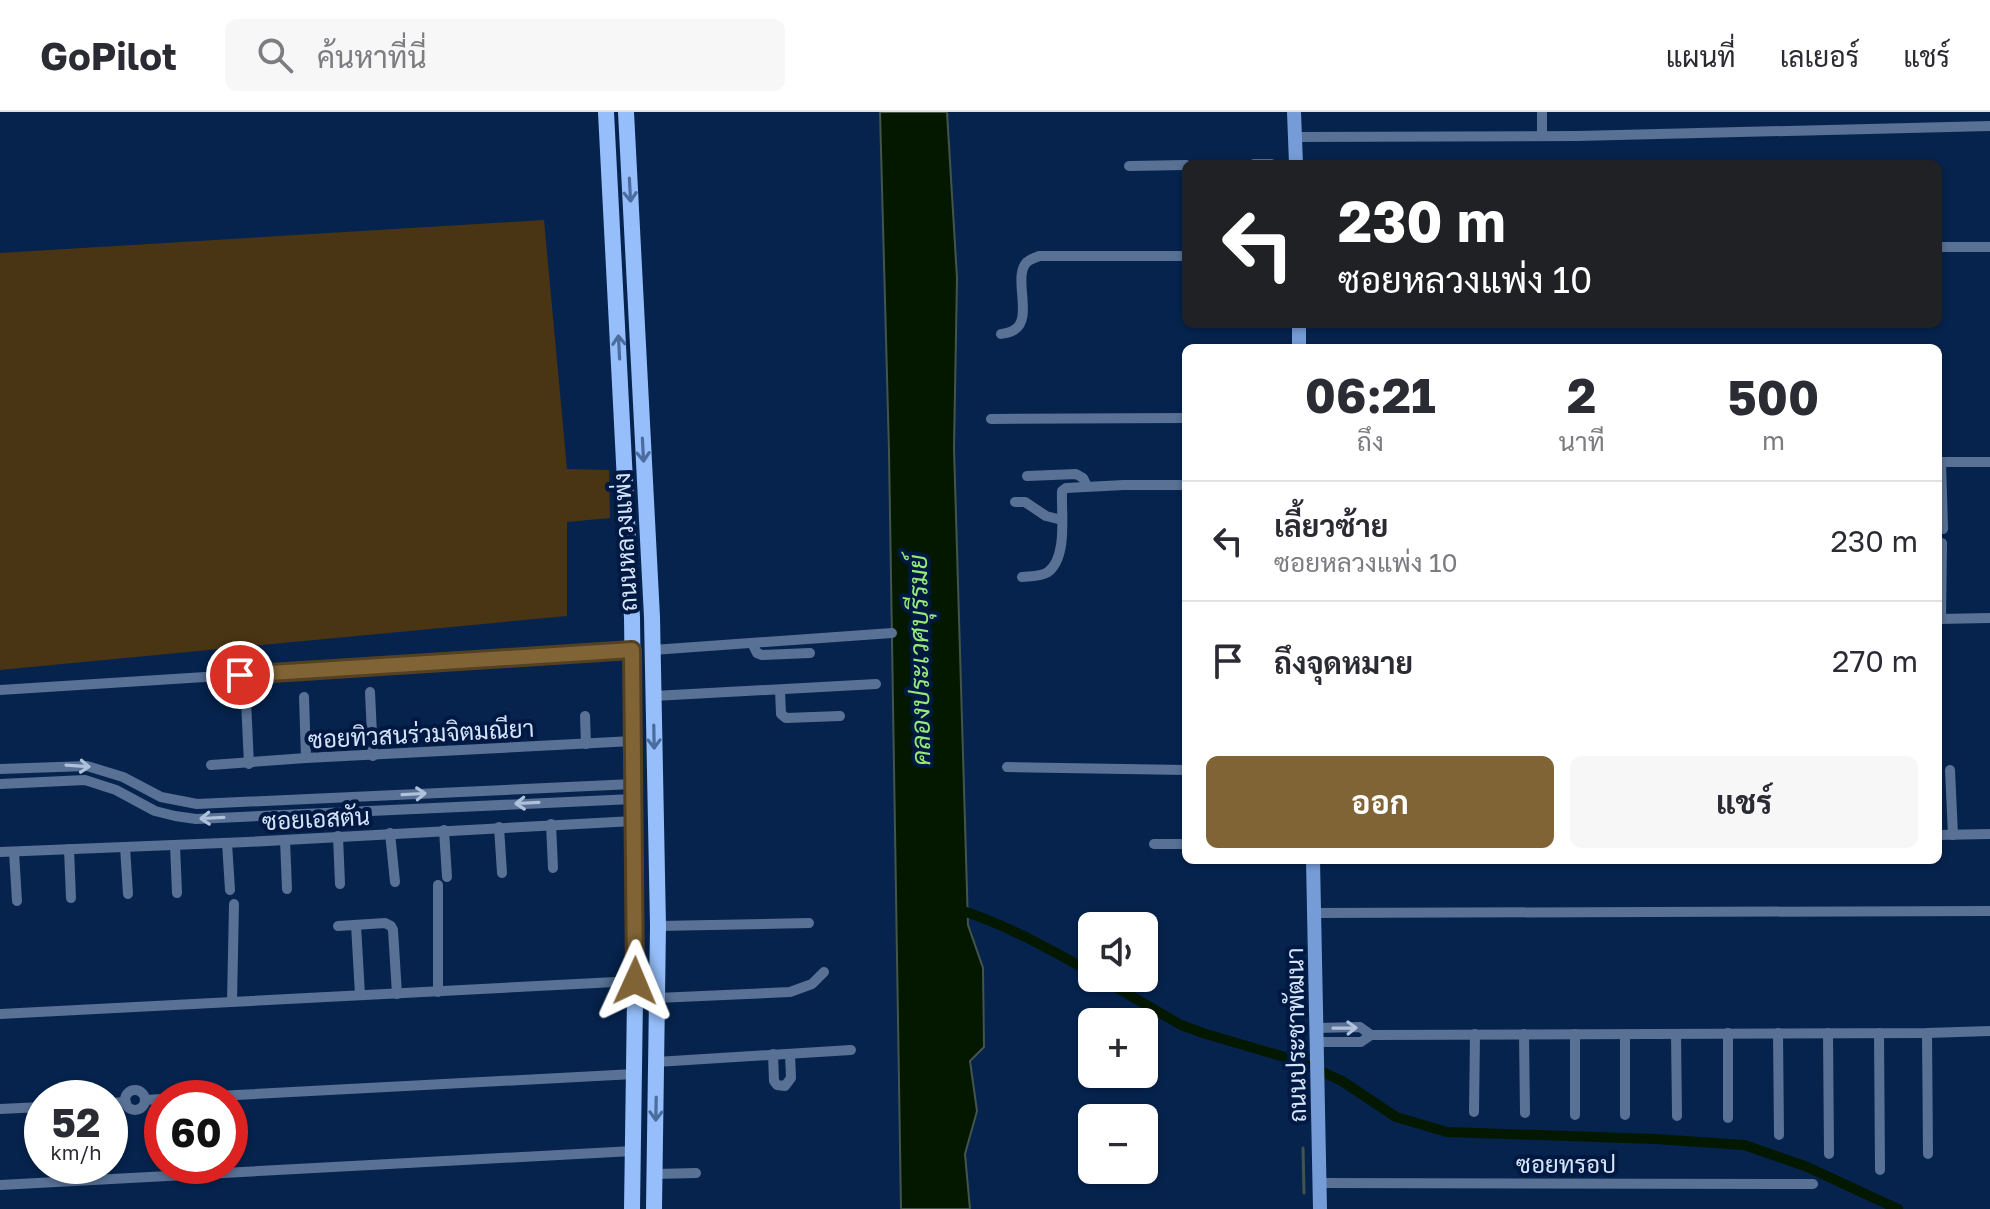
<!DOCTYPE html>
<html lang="th">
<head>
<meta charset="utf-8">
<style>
	:root { --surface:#fff; --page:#f7f7f7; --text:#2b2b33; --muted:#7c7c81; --line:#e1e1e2; --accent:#816435 }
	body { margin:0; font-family:"Golos Text",Sarabun,sans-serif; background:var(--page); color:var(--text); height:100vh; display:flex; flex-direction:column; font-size:30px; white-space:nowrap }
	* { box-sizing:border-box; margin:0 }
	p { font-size:26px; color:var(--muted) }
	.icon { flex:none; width:44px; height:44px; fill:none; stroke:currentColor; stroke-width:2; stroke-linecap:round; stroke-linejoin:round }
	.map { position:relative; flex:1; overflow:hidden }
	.sheet { position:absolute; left:1182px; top:232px; width:760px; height:520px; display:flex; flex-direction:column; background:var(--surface); border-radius:12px; box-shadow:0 2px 6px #0004 }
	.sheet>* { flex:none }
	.guide { position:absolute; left:1182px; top:48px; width:760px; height:168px; border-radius:12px; box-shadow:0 2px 6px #0004; background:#202124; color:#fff; overflow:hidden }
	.controls { position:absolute; left:1078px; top:800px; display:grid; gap:16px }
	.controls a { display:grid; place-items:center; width:80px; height:80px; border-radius:12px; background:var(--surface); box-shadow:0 2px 6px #0004; font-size:40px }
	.speed { position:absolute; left:24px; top:968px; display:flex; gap:16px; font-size:40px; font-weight:700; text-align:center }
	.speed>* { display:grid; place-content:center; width:104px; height:104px; border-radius:50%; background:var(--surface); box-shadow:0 2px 6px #0004; line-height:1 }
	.speed small { font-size:20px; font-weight:400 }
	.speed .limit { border:12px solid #d22; background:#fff; color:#111 }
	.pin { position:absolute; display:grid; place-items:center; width:68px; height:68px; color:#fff; margin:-34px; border:4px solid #fff; border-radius:50%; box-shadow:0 2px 8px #0007 }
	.me { position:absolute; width:88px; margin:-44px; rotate:1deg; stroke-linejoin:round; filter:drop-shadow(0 0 6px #0008) }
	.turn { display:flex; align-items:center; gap:28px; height:168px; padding:0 24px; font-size:36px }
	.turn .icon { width:104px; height:104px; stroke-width:2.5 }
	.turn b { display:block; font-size:56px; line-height:68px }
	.eta { display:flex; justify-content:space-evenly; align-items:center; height:136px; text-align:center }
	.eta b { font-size:48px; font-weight:700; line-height:56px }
	.action { display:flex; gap:16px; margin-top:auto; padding:16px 24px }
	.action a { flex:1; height:92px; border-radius:12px; background:var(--accent); color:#fff; font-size:32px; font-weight:700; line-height:92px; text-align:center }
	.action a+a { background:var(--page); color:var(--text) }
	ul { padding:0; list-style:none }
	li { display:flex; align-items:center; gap:24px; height:120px; padding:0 24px; border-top:2px solid var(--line) }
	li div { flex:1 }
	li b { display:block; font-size:30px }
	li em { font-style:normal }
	header { display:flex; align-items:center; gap:48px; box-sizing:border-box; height:112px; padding:0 40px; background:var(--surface); border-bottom:2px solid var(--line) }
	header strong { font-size:38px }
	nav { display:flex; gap:44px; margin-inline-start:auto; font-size:28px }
	.search { width:560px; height:72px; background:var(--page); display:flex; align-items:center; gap:20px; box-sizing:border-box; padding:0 28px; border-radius:12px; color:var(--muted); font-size:30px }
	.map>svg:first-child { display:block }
	.green { fill:#493514 }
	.water { fill:#041800; stroke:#43554b; stroke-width:2 }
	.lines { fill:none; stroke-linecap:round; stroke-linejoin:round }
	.stream { stroke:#43554b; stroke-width:3 }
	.canal { stroke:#041800; stroke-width:10 }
	.street { stroke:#587195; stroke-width:10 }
	.secondary { stroke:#759cd6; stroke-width:14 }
	.primary { stroke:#95befa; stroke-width:16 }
	.oneway { stroke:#4a6c9e }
	.oneway2 { stroke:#b0c2db }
	.route-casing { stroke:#544122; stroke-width:20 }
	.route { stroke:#816435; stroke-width:14 }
	.labels { text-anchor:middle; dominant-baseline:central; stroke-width:8; stroke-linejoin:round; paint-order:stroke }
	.street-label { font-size:24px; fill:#d6e4f9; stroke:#001942 }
	.water-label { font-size:26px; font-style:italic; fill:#95ea76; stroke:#001942 }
</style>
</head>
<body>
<header>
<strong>GoPilot</strong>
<div class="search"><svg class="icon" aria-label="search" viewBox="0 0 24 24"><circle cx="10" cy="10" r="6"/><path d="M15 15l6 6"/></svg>ค้นหาที่นี่</div>
<nav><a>แผนที่</a><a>เลเยอร์</a><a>แชร์</a></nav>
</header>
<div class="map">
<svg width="1990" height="1097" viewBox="0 0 1990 1097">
	<rect width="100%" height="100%" fill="#05234d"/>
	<polygon class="green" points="544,108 567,357 609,358 610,406 567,410 567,504 0,558 0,141"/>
	<polygon class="water" points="880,0 947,0 957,166 954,336 968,813 983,856 984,935 970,949 977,999 965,1042 970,1097 901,1097 889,339"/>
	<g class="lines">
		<polyline class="stream" points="1303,1036 1304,1081"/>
		<g class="canal">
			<path d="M 957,797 C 1005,812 1048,836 1092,861"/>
			<polyline points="1100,866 1181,913 1206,922 1298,949 1342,969 1396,1005 1447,1020 1656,1027 1744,1033 1805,1054 1898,1097"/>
		</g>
		<g class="street">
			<polyline points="1542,0 1542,24"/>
			<polyline points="1295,25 1577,24 1990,14"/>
			<polyline points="1254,52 1271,52"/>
			<polyline points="1129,54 1186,53"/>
			<polyline points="1938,135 1990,135"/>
			<path d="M 1001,222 C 1005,221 1010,221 1014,218 C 1034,207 1012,164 1027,150 C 1030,147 1035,146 1039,144 L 1186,144"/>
			<polyline points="991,307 1186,306"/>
			<polyline points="1938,350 1990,350"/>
			<polyline points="1941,350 1943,417"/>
			<polyline points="1027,364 1076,362 1083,366 1087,374"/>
			<polyline points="1015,390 1025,390 1046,404 1062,408"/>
			<path d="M 1022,465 C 1031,464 1040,465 1048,460 C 1068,445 1061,401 1062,379 L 1066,376 L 1124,373 L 1186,373"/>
			<polyline points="1938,507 1990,506"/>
			<polyline points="1941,507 1942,431"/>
			<polyline points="752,531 757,541 762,543 810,541"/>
			<polyline points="653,538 892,521"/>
			<polyline points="0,578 632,538"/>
			<polyline points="780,578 781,602 786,606 840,604"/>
			<polyline points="370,580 373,644"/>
			<polyline points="654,584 876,572"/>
			<polyline points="304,585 306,646"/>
			<polyline points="246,589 249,652"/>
			<polyline points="585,604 586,632"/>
			<polyline points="211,653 306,646 633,629"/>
			<polyline points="1007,655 1186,658"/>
			<polyline points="0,657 87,654 123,665 161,685 197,692 633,672"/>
			<polyline points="1950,658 1953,723"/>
			<polyline points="0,672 85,668 116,678 155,699 175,704 196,707 633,687"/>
			<polyline points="551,712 553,756"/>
			<polyline points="499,715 502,761"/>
			<polyline points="444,718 447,765"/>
			<polyline points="390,721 395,770"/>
			<polyline points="1938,723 1990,722"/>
			<polyline points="338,724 340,772"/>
			<polyline points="285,728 287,777"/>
			<polyline points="227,731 230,778"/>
			<polyline points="1154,732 1186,732"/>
			<polyline points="175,733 177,781"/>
			<polyline points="125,735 128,782"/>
			<polyline points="69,737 71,786"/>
			<polyline points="0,740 247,730 634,709"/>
			<polyline points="14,740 17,789"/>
			<polyline points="1314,801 1990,799"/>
			<polyline points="356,813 360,883"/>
			<polyline points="338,814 385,811 391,814 393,818 397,882"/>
			<polyline points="658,814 809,811"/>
			<polyline points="438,880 438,773"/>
			<polyline points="657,886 790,880 812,872 824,860"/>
			<polyline points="232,890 234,792"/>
			<polyline points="0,902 635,869"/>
			<polyline points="1317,916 1360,915 1371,923"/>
			<polyline points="1728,921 1728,1006"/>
			<polyline points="1778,921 1779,1023"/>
			<polyline points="1828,921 1829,1042"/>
			<polyline points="1879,921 1880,1058"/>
			<polyline points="1927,921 1928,1042"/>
			<polyline points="1524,922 1525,1001"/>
			<polyline points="1575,922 1575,1003"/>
			<polyline points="1625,922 1625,1003"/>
			<polyline points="1676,922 1677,1004"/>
			<polyline points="1317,930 1361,930 1371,923 1927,921 1990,919"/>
			<polyline points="773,942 774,969 777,973 785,974 791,966 790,942"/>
			<polyline points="656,950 851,938"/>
			<circle cx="135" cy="988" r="10"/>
			<polyline points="179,986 634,962"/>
			<polyline points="145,988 162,987"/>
			<polyline points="110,991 126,990"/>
			<polyline points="0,997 42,995"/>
			<polyline points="1474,1000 1475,922"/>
			<polyline points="655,1062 696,1061"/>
			<polyline points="1319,1071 1813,1072"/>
			<polyline points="0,1073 633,1039"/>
		</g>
		<g class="secondary">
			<polyline points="1294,0 1296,52"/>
			<polyline points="1299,212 1299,236"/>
			<polyline points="1313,748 1320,1097"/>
		</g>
		<g class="primary">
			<polyline points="606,0 632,506 636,815 632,1097"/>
			<polyline points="626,0 652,505 658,814 654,1097"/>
		</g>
	</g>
	<defs><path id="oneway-shaft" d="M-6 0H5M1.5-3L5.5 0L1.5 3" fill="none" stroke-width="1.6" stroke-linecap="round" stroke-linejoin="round" transform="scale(2)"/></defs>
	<g class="oneway">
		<use href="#oneway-shaft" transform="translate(630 78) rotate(87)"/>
		<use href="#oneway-shaft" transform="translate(619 235) rotate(-93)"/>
		<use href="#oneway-shaft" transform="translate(643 338) rotate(87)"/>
		<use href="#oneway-shaft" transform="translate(654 625) rotate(89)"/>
		<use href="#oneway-shaft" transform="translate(656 997) rotate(91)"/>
	</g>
	<g class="oneway2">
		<use href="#oneway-shaft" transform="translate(78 654) rotate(4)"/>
		<use href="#oneway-shaft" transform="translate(414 682) rotate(-3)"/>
		<use href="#oneway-shaft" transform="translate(527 691) rotate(177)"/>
		<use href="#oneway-shaft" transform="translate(212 706) rotate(177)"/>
		<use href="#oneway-shaft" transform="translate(1345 916) rotate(-1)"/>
	</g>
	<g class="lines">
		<defs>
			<polyline id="route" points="240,563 632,538 635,869"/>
		</defs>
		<use href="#route" class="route-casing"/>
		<use href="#route" class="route"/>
	</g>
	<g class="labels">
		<g class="street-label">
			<text transform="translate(624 430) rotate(-93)">ถนนหลวงแพ่ง</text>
			<text transform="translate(421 621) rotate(-3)">ซอยทิวสนร่วมจิตมณียา</text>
			<text transform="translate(316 706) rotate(-3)">ซอยเอสตัน</text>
			<text transform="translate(1295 923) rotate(-91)">ถนนประชาพัฒนา</text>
			<text x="1566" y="1051">ซอยทรอป</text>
		</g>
		<g class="water-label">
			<text transform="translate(919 548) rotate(-91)">คลองประเวศบุรีรมย์</text>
		</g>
	</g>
</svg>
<div class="controls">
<a><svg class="icon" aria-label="sound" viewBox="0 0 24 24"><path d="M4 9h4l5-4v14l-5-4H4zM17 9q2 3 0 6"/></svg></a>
<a>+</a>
<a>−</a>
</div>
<div class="speed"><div>52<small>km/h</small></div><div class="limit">60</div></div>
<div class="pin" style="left:240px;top:563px;background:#d93025"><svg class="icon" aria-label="arrive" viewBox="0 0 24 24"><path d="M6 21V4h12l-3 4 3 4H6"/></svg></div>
<svg class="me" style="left:635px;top:869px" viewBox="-20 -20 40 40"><path d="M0-17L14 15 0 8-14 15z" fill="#816435" stroke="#fff" stroke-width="4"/></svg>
<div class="guide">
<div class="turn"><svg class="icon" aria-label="left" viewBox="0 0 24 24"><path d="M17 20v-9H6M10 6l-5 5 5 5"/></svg><div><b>230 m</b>ซอยหลวงแพ่ง 10</div></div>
</div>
<section class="sheet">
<div class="eta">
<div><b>06:21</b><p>ถึง</p></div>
<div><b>2</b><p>นาที</p></div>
<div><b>500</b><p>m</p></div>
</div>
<ul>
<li><svg class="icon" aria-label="left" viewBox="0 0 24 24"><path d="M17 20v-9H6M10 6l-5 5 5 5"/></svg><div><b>เลี้ยวซ้าย</b><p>ซอยหลวงแพ่ง 10</p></div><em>230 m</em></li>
<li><svg class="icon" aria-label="arrive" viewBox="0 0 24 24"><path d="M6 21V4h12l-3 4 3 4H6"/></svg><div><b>ถึงจุดหมาย</b></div><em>270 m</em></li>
</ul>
<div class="action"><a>ออก</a><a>แชร์</a></div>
</section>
</div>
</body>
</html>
